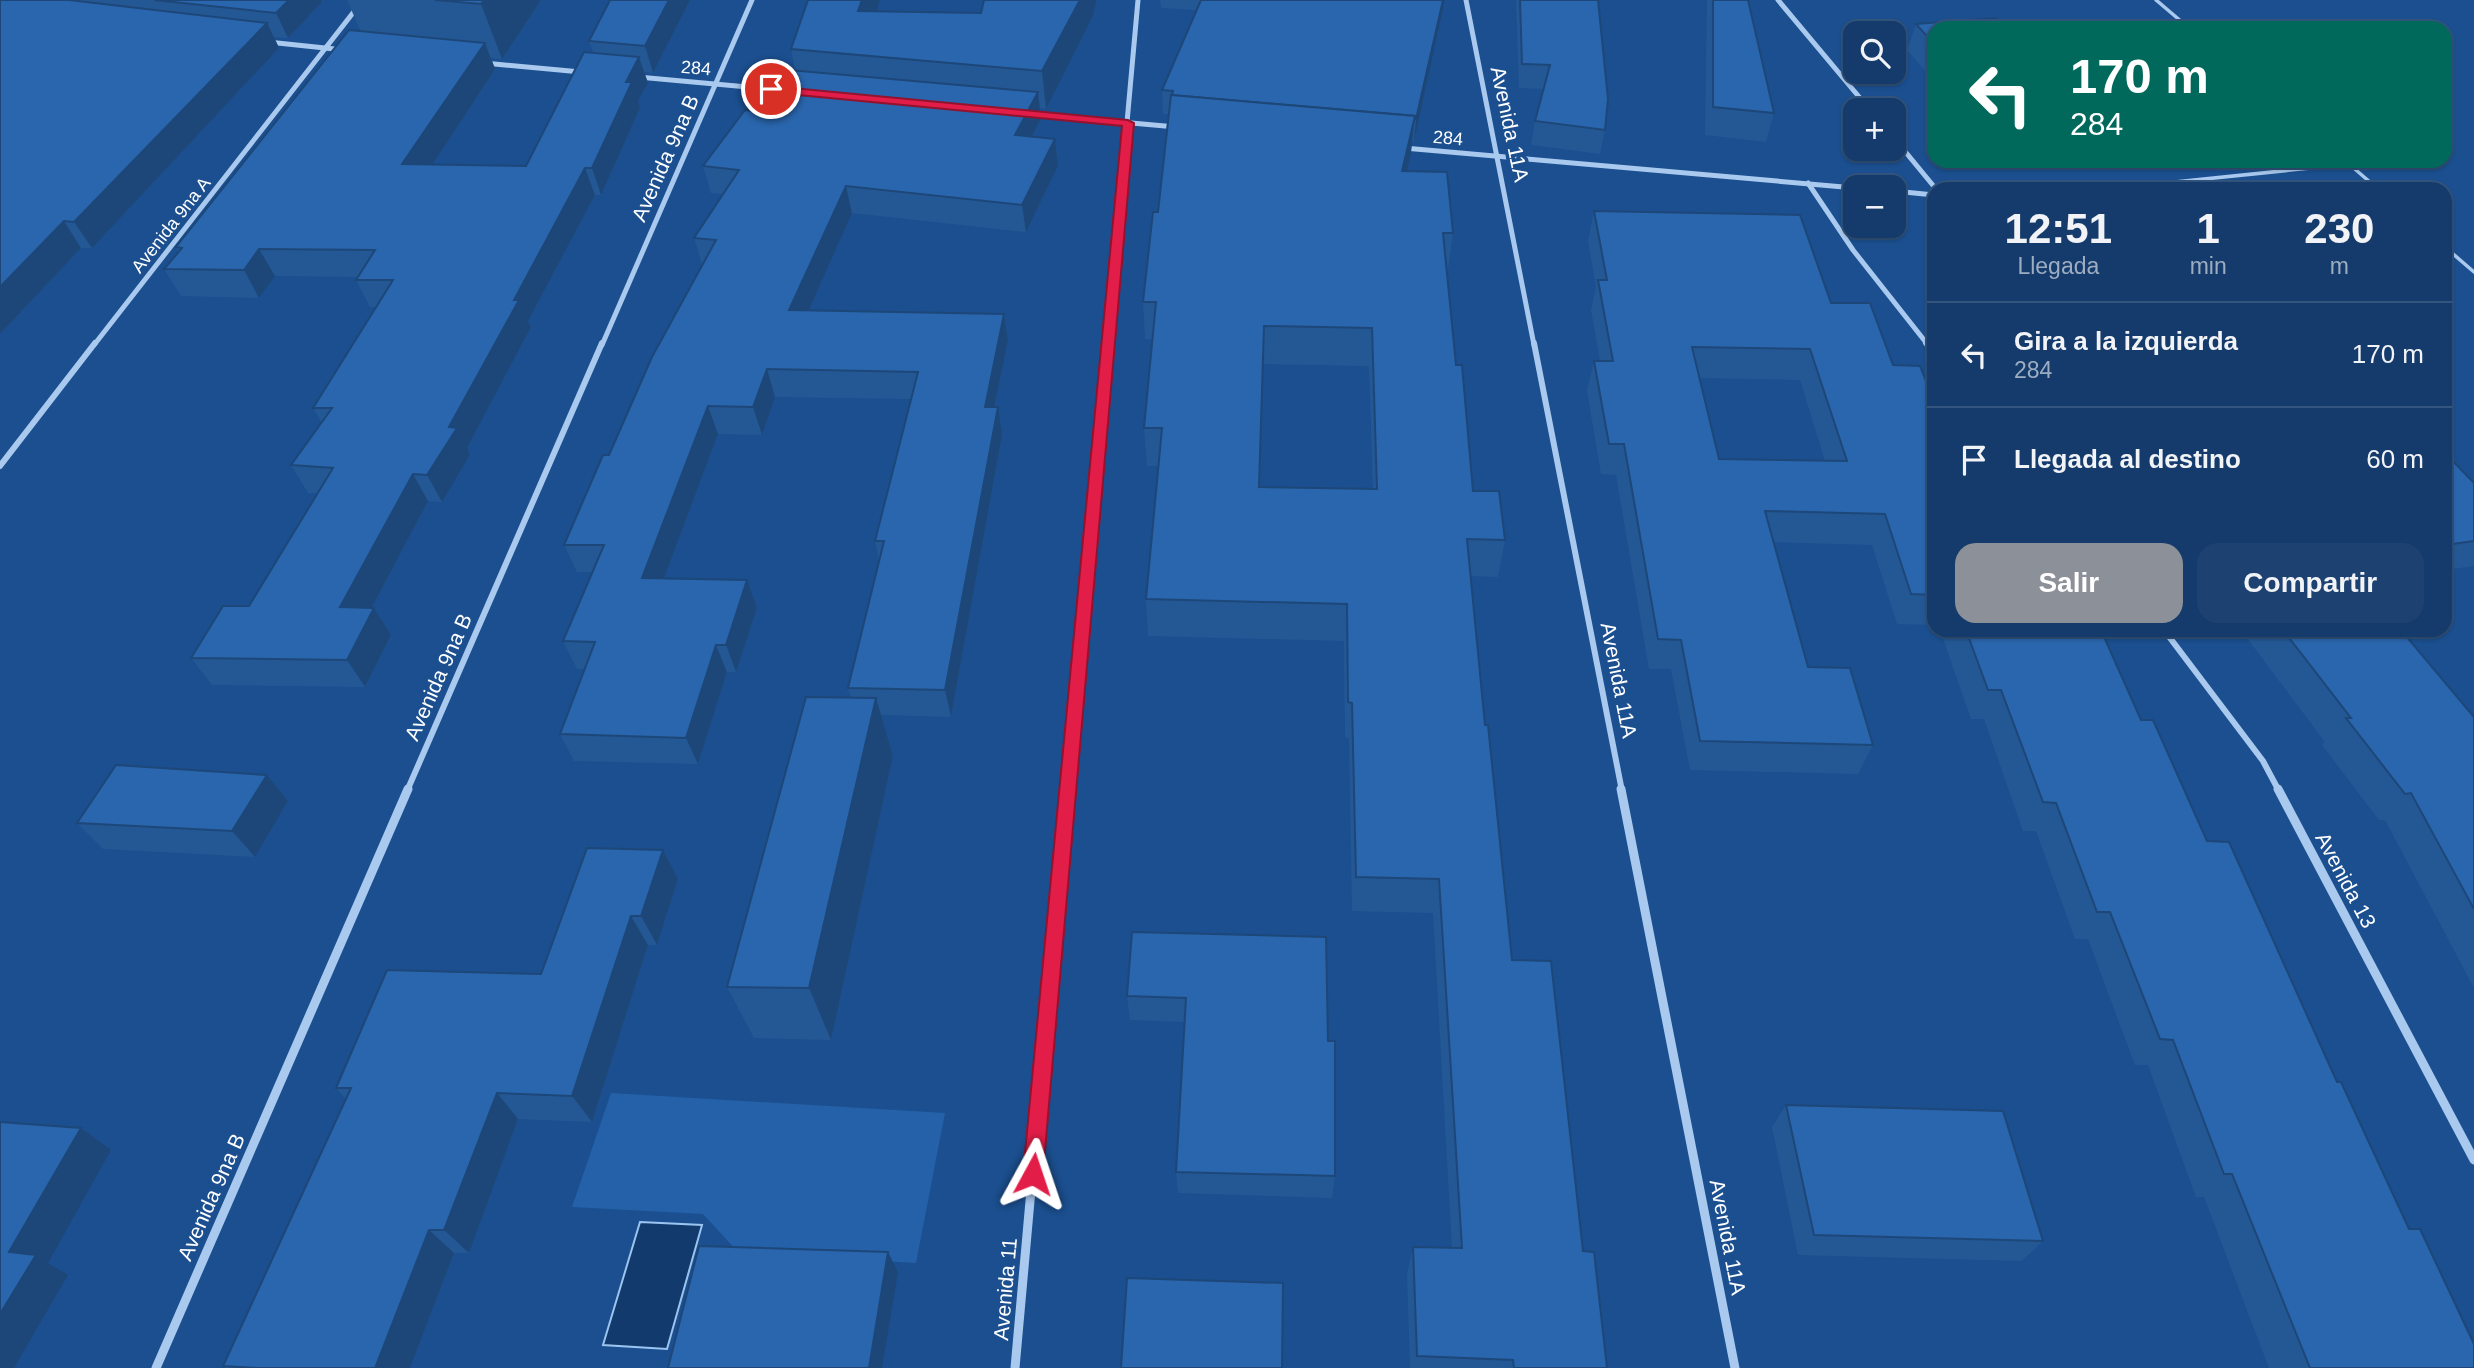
<!DOCTYPE html>
<html lang="es">
<head>
<meta charset="utf-8">
<style>
	:root { --surface:#143b6b; --page:#1d4271; --text:#f1f3f6; --muted:#9dadc1; --line:#33557e; --accent:#8c9099 }
	body { margin:0; font-family:Helvetica,sans-serif; background:var(--page); color:var(--text); height:100vh; display:flex; flex-direction:column; font-size:26px; white-space:nowrap }
	* { box-sizing:border-box; margin:0 }
	p { font-size:23px; color:var(--muted) }
	.icon { flex:none; width:38px; height:38px; fill:none; stroke:currentColor; stroke-width:2; stroke-linecap:round; stroke-linejoin:round }
	.map { position:relative; flex:1; overflow:hidden }
	.panel { position:absolute; left:1927px; top:182px; width:525px; height:455px; display:flex; flex-direction:column; background:var(--surface); border-radius:21px; box-shadow:0 2px 5px #0004,0 0 0 2px var(--line) }
	.panel>* { flex:none }
	.guide { position:absolute; left:1927px; top:21px; width:525px; height:147px; border-radius:21px; box-shadow:0 2px 5px #0004,0 0 0 2px var(--line); background:#00695c; color:#fff; overflow:hidden }
	.buttons { position:absolute; left:1843px; top:21px; display:grid; gap:14px }
	.buttons a { display:grid; place-items:center; width:63px; height:63px; border-radius:14px; background:var(--surface); box-shadow:0 2px 5px #0004,0 0 0 2px var(--line); font-size:35px }
	.pin { position:absolute; display:grid; place-items:center; width:60px; height:60px; color:#fff; margin:-30px; border:4px solid #fff; border-radius:50%; box-shadow:0 2px 7px #0007 }
	.me { position:absolute; width:77px; margin:-38px; rotate:5deg; stroke-linejoin:round; filter:drop-shadow(0 0 5px #0008) }
	.turn { display:flex; align-items:center; gap:24px; height:147px; padding:0 28px; font-size:32px }
	.turn .icon { width:91px; height:91px; stroke-width:2.5 }
	.turn b { display:block; font-size:49px; line-height:60px }
	.eta { display:flex; justify-content:space-evenly; align-items:center; height:119px; text-align:center }
	.eta b { font-size:42px; font-weight:600; line-height:49px }
	.button { display:flex; gap:14px; margin-top:auto; padding:14px 28px }
	.button a { flex:1; height:80px; border-radius:21px; background:var(--accent); color:#fff; font-size:28px; font-weight:600; line-height:80px; text-align:center }
	.button a+a { background:var(--page); color:var(--text) }
	ul { padding:0; list-style:none }
	li { display:flex; align-items:center; gap:21px; height:105px; padding:0 28px; border-top:2px solid var(--line) }
	li div { flex:1 }
	li b { display:block; font-size:26px }
	li em { font-style:normal }
	.map>svg:first-child { display:block }
	.green { fill:#2461a8 }
	.water { fill:#123a6d; stroke:#9cc4f0; stroke-width:2 }
	.lines { fill:none; stroke-linecap:round; stroke-linejoin:round }
	.lane { stroke:#a9c9ee; stroke-width:3.5 }
	.street-far2 { stroke:#a9c9ee; stroke-width:5 }
	.street-far1 { stroke:#a9c9ee; stroke-width:6 }
	.street { stroke:#a9c9ee; stroke-width:9 }
	.wall { fill:#245895; fill-rule:evenodd }
	.shaded-wall { fill:#1d4779 }
	.building { fill:#2a66ad; stroke:#1d4779; stroke-width:2; fill-rule:evenodd }
	.route { fill:#e11d48; stroke:#92132f; stroke-width:2 }
	.labels { text-anchor:middle; dominant-baseline:central; stroke-width:7; stroke-linejoin:round; paint-order:stroke }
	.far-street-label { font-size:18px; fill:#fff; stroke:#1b4f8f }
	.street-label { font-size:21px; fill:#fff; stroke:#1b4f8f }
</style>
</head>
<body>
<div class="map">
<svg width="2474" height="1368" viewBox="0 0 2474 1368">
	<rect width="100%" height="100%" fill="#1b4f8f"/>
	<polygon class="green" points="611,1093 945,1113 916,1263 738,1252 703,1214 572,1207"/>
	<polygon class="water" points="640,1222 702,1225 667,1349 603,1345"/>
	<g class="lines">
		<g class="lane">
			<polyline points="2156,0 2189,28"/>
			<polyline points="2349,164 2378,189"/>
			<polyline points="2107,189 2350,164"/>
			<polyline points="2445,247 2474,272"/>
		</g>
		<g class="street-far2">
			<polyline points="1466,0 1534,345"/>
			<polyline points="1778,0 1870,110"/>
			<polyline points="268,42 344,50"/>
			<polyline points="484,63 581,72"/>
			<polyline points="638,77 790,91"/>
			<polyline points="1031,114 1176,127"/>
			<polyline points="1894,138 1936,189"/>
			<polyline points="1404,148 1855,188"/>
			<polyline points="1808,183 1853,250 1928,345"/>
			<polyline points="1894,191 1934,195"/>
			<polyline points="94,345 363,0"/>
			<polyline points="602,345 752,0"/>
			<polyline points="1107,345 1138,0"/>
		</g>
		<g class="street-far1">
			<polyline points="1534,343 1622,791"/>
			<polyline points="1926,343 1934,353"/>
			<polyline points="0,466 95,343"/>
			<polyline points="2164,630 2263,761 2279,791"/>
			<polyline points="407,791 602,343"/>
			<polyline points="1067,791 1107,343"/>
		</g>
		<g class="street">
			<polyline points="1621,789 1735,1368"/>
			<polyline points="2278,789 2474,1160"/>
			<polyline points="156,1368 408,789"/>
			<polyline points="1015,1368 1067,789"/>
		</g>
	</g>
	<g class="wall">
		<polygon points="0,0 321,0 322,2 288,38 274,37 279,48 92,248 81,248 0,334"/>
		<polygon points="347,0 541,0 502,59 491,58 495,69 432,164 526,166 593,52 589,41 690,0 653,73 644,72 648,83 638,101 640,108 601,195 595,195 528,321 531,327 467,448 470,455 442,502 428,501 372,608 374,608 391,635 365,687 212,685 191,658 249,606 318,493 308,493 291,465 322,423 313,408 376,307 370,307 356,280 358,277 275,276 259,298 181,296 164,269 178,252 176,247 361,32"/>
		<polygon points="808,0 880,0 876,12 1093,16 1046,109 1040,108 1041,119 1032,137 1055,139 1058,166 1026,232 852,213 809,310 1004,314 1008,341 995,407 1002,435 951,717 881,715 893,756 831,1040 754,1038 727,987 851,698 848,688 879,560 875,541 911,399 775,397 762,435 718,434 664,578 757,608 736,672 727,672 698,764 574,761 560,734 585,669 577,669 563,641 592,572 577,572 564,545 702,264 694,238 723,194 711,193 703,166 774,113 795,70 791,49"/>
		<path d="M 1160,0 L 1445,0 L 1414,142 L 1412,142 L 1407,171 L 1453,233 L 1448,270 L 1447,270 L 1456,365 L 1473,491 L 1505,540 L 1498,577 L 1471,576 L 1485,725 L 1512,960 L 1583,1251 L 1607,1368 L 1410,1368 L 1407,1273 L 1413,1247 L 1452,1248 L 1433,913 L 1352,911 L 1349,738 L 1345,738 L 1344,641 L 1148,636 L 1146,599 L 1158,466 L 1147,466 L 1144,428 L 1153,339 L 1145,339 L 1143,302 L 1158,212 L 1168,114 L 1163,114 L 1162,90 L 1197,10 L 1161,8 ZM 1263,364 L 1369,366 L 1373,489 L 1260,487 Z"/>
		<polygon points="1516,0 1598,0 1605,130 1600,154 1531,145 1535,121 1543,89 1519,88"/>
		<polygon points="1707,0 1748,0 1774,113 1766,142 1705,135"/>
		<polygon points="1916,24 1934,28 1934,81 1907,50"/>
		<path d="M 1594,211 L 1831,303 L 1893,365 L 1934,400 L 1934,625 L 1897,624 L 1872,545 L 1773,542 L 1808,667 L 1873,745 L 1858,774 L 1690,770 L 1671,669 L 1649,669 L 1616,475 L 1601,474 L 1587,391 L 1594,361 L 1600,361 L 1591,310 L 1596,287 L 1588,241 ZM 1700,378 L 1800,380 L 1825,461 L 1719,459 Z"/>
		<polygon points="2445,453 2474,483 2474,566 2445,570"/>
		<polygon points="1940,630 2101,630 2141,720 2337,1082 2474,1368 2269,1368 2204,1197 2196,1197 2148,1065 2135,1065 2088,939 2075,939 2036,831 2023,831 1984,719 1971,719"/>
		<polygon points="2241,630 2401,630 2474,717 2474,988 2385,820 2379,820 2322,745 2325,742"/>
		<polygon points="267,775 288,801 255,857 103,849 77,823"/>
		<polygon points="663,850 678,879 657,945 648,945 592,1122 518,1119 469,1253 454,1253 410,1368 226,1368 223,1366 346,1099 336,1088 541,974"/>
		<polygon points="1132,932 1328,1041 1335,1176 1332,1198 1178,1193 1176,1172 1184,1022 1130,1020 1127,996"/>
		<polygon points="1786,1105 2043,1241 2022,1261 1798,1255 1772,1127"/>
	</g>
	<g class="shaded-wall">
		<polygon points="289,0 321,0 322,2 288,38 276,13"/>
		<polygon points="484,0 541,0 502,59 481,4"/>
		<polygon points="669,0 690,0 653,73 645,46"/>
		<polygon points="862,0 880,0 865,48 858,11"/>
		<polygon points="1080,0 1096,0 1093,16 1046,109 1042,71"/>
		<polygon points="1443,0 1445,0 1414,142 1416,119"/>
		<polygon points="267,23 279,48 92,248 74,222"/>
		<polygon points="485,43 495,69 415,191 402,164"/>
		<polygon points="639,57 648,83 638,101 640,108 601,195 592,168 626,82"/>
		<polygon points="1038,92 1041,119 1019,162 1015,135"/>
		<polygon points="1415,116 1411,153 1399,208 1402,171"/>
		<polygon points="1055,139 1058,166 1026,232 1022,205"/>
		<polygon points="585,168 595,195 528,321 531,327 467,448 470,455 442,502 427,475 449,427 514,300"/>
		<polygon points="846,186 852,213 797,337 789,310"/>
		<polygon points="64,221 81,248 0,334 0,287"/>
		<polygon points="259,249 275,276 259,298 244,270"/>
		<polygon points="1004,314 1008,341 989,434 985,407"/>
		<polygon points="767,369 775,397 762,435 753,407"/>
		<polygon points="708,406 718,434 654,605 642,578"/>
		<polygon points="998,407 1002,435 951,717 945,690"/>
		<polygon points="413,474 428,501 358,634 340,607"/>
		<polygon points="747,580 757,608 736,672 726,645"/>
		<polygon points="374,608 391,635 365,687 347,660"/>
		<polygon points="716,645 727,672 698,764 686,738"/>
		<polygon points="876,698 893,756 831,1040 809,988"/>
		<polygon points="267,775 288,801 255,857 232,831"/>
		<polygon points="663,850 678,879 657,945 641,916"/>
		<polygon points="631,916 648,945 592,1122 572,1096"/>
		<polygon points="497,1093 518,1119 469,1253 444,1230"/>
		<polygon points="81,1128 111,1150 48,1263 68,1275 14,1368 0,1368 0,1314 9,1252"/>
		<polygon points="429,1230 454,1253 410,1368 375,1368"/>
		<polygon points="888,1252 898,1272 882,1368 869,1368"/>
	</g>
	<g class="building">
		<polygon points="0,0 69,0 267,23 74,222 64,221 0,287"/>
		<polygon points="154,0 289,0 276,13"/>
		<polygon points="435,0 484,0 481,4"/>
		<polygon points="610,0 669,0 645,46 589,41"/>
		<polygon points="808,0 862,0 858,11 981,13 984,0 1080,0 1042,71 791,49"/>
		<polygon points="1201,0 1443,0 1416,119 1414,119 1415,116 1172,95 1173,91 1162,90"/>
		<polygon points="1520,0 1598,0 1608,99 1605,130 1535,121 1550,65 1522,64"/>
		<polygon points="1713,0 1748,0 1774,113 1713,107"/>
		<polygon points="1995,18 2005,28 1934,28 1934,44 1916,24"/>
		<polygon points="349,30 485,43 402,164 526,166 584,52 639,57 626,82 632,82 592,168 585,168 514,300 519,300 449,427 457,428 427,475 413,474 340,607 374,608 347,660 191,658 223,606 249,606 333,468 291,465 332,408 313,408 393,280 356,280 375,250 259,249 244,270 164,269 182,248 176,247"/>
		<polygon points="789,70 1038,92 1015,135 1055,139 1022,205 846,186 789,310 1004,314 985,407 998,407 945,690 848,688 884,541 875,541 918,372 767,369 753,407 708,406 642,578 747,580 726,645 716,645 686,738 560,734 595,642 563,641 604,545 564,545 603,455 609,455 652,357 716,240 694,238 739,170 703,166 745,110 774,113"/>
		<path d="M 1171,95 L 1415,116 L 1402,171 L 1447,172 L 1453,233 L 1443,233 L 1456,365 L 1462,365 L 1473,491 L 1499,491 L 1505,540 L 1467,539 L 1485,725 L 1488,725 L 1512,960 L 1551,961 L 1583,1251 L 1594,1252 L 1607,1368 L 1514,1368 L 1513,1360 L 1417,1356 L 1413,1247 L 1462,1248 L 1439,879 L 1356,877 L 1352,703 L 1348,702 L 1347,604 L 1146,599 L 1162,428 L 1144,428 L 1156,302 L 1143,302 L 1153,212 L 1158,212 ZM 1264,326 L 1372,328 L 1377,489 L 1259,487 Z"/>
		<path d="M 1594,211 L 1800,215 L 1831,303 L 1870,303 L 1893,365 L 1920,366 L 1934,400 L 1934,595 L 1911,594 L 1885,514 L 1765,511 L 1808,667 L 1850,668 L 1873,745 L 1700,741 L 1681,640 L 1658,639 L 1624,444 L 1609,444 L 1594,361 L 1613,361 L 1598,280 L 1607,280 ZM 1692,347 L 1810,349 L 1847,461 L 1719,459 Z"/>
		<polygon points="2445,453 2474,483 2474,541 2445,545"/>
		<polygon points="1966,630 2101,630 2141,720 2153,720 2207,841 2229,842 2337,1082 2341,1082 2409,1229 2420,1229 2474,1344 2474,1368 2310,1368 2232,1174 2224,1174 2173,1040 2160,1039 2110,912 2097,912 2056,803 2043,802 2001,690 1988,690"/>
		<polygon points="2283,630 2401,630 2474,717 2474,909 2411,793 2405,794 2346,718 2351,718"/>
		<polygon points="806,697 876,698 809,988 727,987"/>
		<polygon points="116,765 267,775 232,831 77,823"/>
		<polygon points="587,848 663,850 641,916 631,916 572,1096 497,1093 444,1230 429,1230 375,1368 258,1368 223,1366 351,1088 336,1088 387,970 541,974"/>
		<polygon points="1132,932 1326,937 1328,1041 1335,1041 1335,1176 1176,1172 1186,998 1127,996"/>
		<polygon points="1786,1105 2003,1111 2043,1241 1814,1235"/>
		<polygon points="0,1122 81,1128 9,1252 36,1255 0,1314"/>
		<polygon points="699,1246 888,1252 869,1368 668,1368"/>
		<polygon points="1127,1278 1283,1283 1282,1368 1121,1368"/>
	</g>
	<polygon class="route" points="771,86 1128,120 1134,123 1043,1174 1040,1181 1033,1184 1026,1181 1023,1174 1122,126 767,92 767,87"/>
	<g class="labels">
		<g class="far-street-label">
			<text transform="translate(696 68) rotate(5)">284</text>
			<text transform="translate(1448 138) rotate(5)">284</text>
			<text transform="translate(171 225) rotate(-52)">Avenida 9na A</text>
		</g>
		<g class="street-label">
			<text transform="translate(1510 124) rotate(78)">Avenida 11A</text>
			<text transform="translate(665 158) rotate(-66)">Avenida 9na B</text>
			<text transform="translate(438 677) rotate(-66)">Avenida 9na B</text>
			<text transform="translate(1619 680) rotate(79)">Avenida 11A</text>
			<text transform="translate(2346 880) rotate(62)">Avenida 13</text>
			<text transform="translate(211 1197) rotate(-66)">Avenida 9na B</text>
			<text transform="translate(1728 1237) rotate(79)">Avenida 11A</text>
			<text transform="translate(1005 1289) rotate(-85)">Avenida 11</text>
		</g>
	</g>
</svg>
<div class="buttons">
<a><svg class="icon" aria-label="search" viewBox="0 0 24 24"><circle cx="10" cy="10" r="6"/><path d="M15 15l6 6"/></svg></a>
<a>+</a>
<a>−</a>
</div>
<div class="pin" style="left:771px;top:89px;background:#d93025"><svg class="icon" aria-label="arrive" viewBox="0 0 24 24"><path d="M6 21V4h12l-3 4 3 4H6"/></svg></div>
<svg class="me" style="left:1033px;top:1174px" viewBox="-20 -20 40 40"><path d="M0-17L14 15 0 8-14 15z" fill="#e11d48" stroke="#fff" stroke-width="4"/></svg>
<div class="guide">
<div class="turn"><svg class="icon" aria-label="left" viewBox="0 0 24 24"><path d="M17 20v-9H6M10 6l-5 5 5 5"/></svg><div><b>170 m</b>284</div></div>
</div>
<section class="panel">
<div class="eta">
<div><b>12:51</b><p>Llegada</p></div>
<div><b>1</b><p>min</p></div>
<div><b>230</b><p>m</p></div>
</div>
<ul>
<li><svg class="icon" aria-label="left" viewBox="0 0 24 24"><path d="M17 20v-9H6M10 6l-5 5 5 5"/></svg><div><b>Gira a la izquierda</b><p>284</p></div><em>170 m</em></li>
<li><svg class="icon" aria-label="arrive" viewBox="0 0 24 24"><path d="M6 21V4h12l-3 4 3 4H6"/></svg><div><b>Llegada al destino</b></div><em>60 m</em></li>
</ul>
<div class="button"><a>Salir</a><a>Compartir</a></div>
</section>
</div>
</body>
</html>
